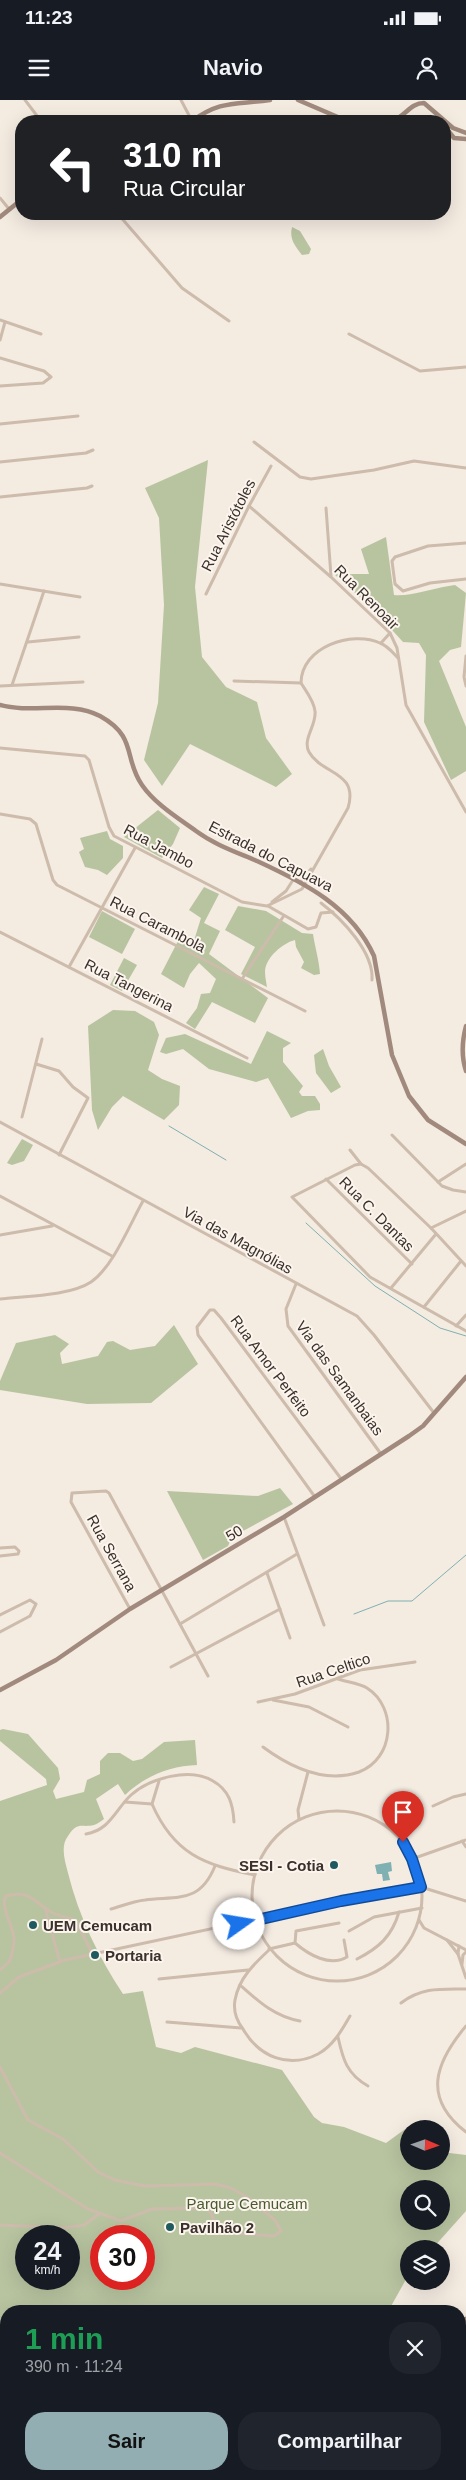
<!DOCTYPE html>
<html lang="pt">
<head>
<meta charset="utf-8">
<style>
	:root { --surface:#171b24; --page:#20242c; --text:#f1f3f6; --muted:#9ea1a6; --accent:#92aeb2 }
	body { margin:0; font-family:Helvetica,sans-serif; background:var(--page); color:var(--text); height:100vh; display:flex; flex-direction:column; font-size:19px; white-space:nowrap }
	* { box-sizing:border-box; margin:0 }
	p { font-size:16px; color:var(--muted) }
	.icon { flex:none; width:28px; height:28px; fill:none; stroke:currentColor; stroke-width:2; stroke-linecap:round; stroke-linejoin:round }
	.map { position:relative; flex:1; overflow:hidden }
	.drawer { position:absolute; left:0px; top:2205px; width:466px; height:175px; display:flex; flex-direction:column; background:var(--surface); border-radius:20px 20px 0 0; box-shadow:0 5px 20px #0002 }
	.drawer>* { flex:none }
	.guide { position:absolute; left:15px; top:15px; width:436px; height:105px; border-radius:20px; box-shadow:0 5px 20px #0002; background:#202124; color:#fff; overflow:hidden }
	.needle { width:32px; rotate:92deg }
	.tools { position:absolute; left:400px; top:2020px; display:grid; gap:10px }
	.tools a { display:grid; place-items:center; width:50px; height:50px; border-radius:50%; background:var(--surface); box-shadow:0 5px 20px #0002; font-size:25px }
	.speed { position:absolute; left:15px; top:2125px; display:flex; gap:10px; font-size:25px; font-weight:700; text-align:center }
	.speed>* { display:grid; place-content:center; width:65px; height:65px; border-radius:50%; background:var(--surface); box-shadow:0 5px 20px #0002; line-height:1 }
	.speed small { font-size:12px; font-weight:400 }
	.speed .limit { border:8px solid #d22; background:#fff; color:#111 }
	.pin { position:absolute; display:grid; place-items:center; width:42px; height:42px; color:#fff; margin:-51px -21px; border-radius:50% 50% 50% 0; rotate:-45deg; box-shadow:0 0 5px #0007 }
	.pin .icon { rotate:45deg }
	.me { position:absolute; width:55px; margin:-28px; rotate:77deg; stroke-linejoin:round; filter:drop-shadow(0 0 4px #0008) }
	.turn { display:flex; align-items:center; gap:18px; height:105px; padding:0 25px; font-size:22px }
	.turn .icon { width:65px; height:65px; stroke-width:2.5 }
	.turn b { display:block; font-size:35px; line-height:42px }
	.round { display:grid; place-items:center; flex:none; width:52px; height:52px; border-radius:20px; background:var(--page) }
	.summary { display:flex; align-items:center; justify-content:space-between; height:85px; padding:0 25px }
	h1 { font-size:30px; font-weight:600; line-height:38px; color:#1e9e55 }
	.button { display:flex; gap:10px; margin-top:auto; padding:10px 25px }
	.button a { flex:1; height:58px; border-radius:20px; background:var(--accent); color:#111; font-size:20px; font-weight:600; line-height:58px; text-align:center }
	.button a+a { background:var(--page); color:var(--text) }
	.status { display:flex; justify-content:space-between; align-items:center; height:35px; padding:0 25px; background:var(--surface); direction:ltr }
	.status svg { height:14px; fill:currentColor }
	header { display:flex; justify-content:space-between; align-items:center; height:65px; padding:0 25px; background:var(--surface); font-size:22px; font-weight:600 }
	.map>svg:first-child { display:block }
	.green { fill:#b8c4a0; fill-rule:evenodd }
	.water { fill:#7fb0b2 }
	.lines { fill:none; stroke-linecap:round; stroke-linejoin:round }
	.stream { stroke:#7fb0b2; stroke-width:1 }
	.street { stroke:#cdbbac; stroke-width:3 }
	.secondary { stroke:#a18a7d; stroke-width:4.5 }
	.route-casing { stroke:#114b97; stroke-width:12 }
	.route { stroke:#1a73e8; stroke-width:9 }
	.poi-dot { fill:#1f5a5e; stroke:#fbf5ee; stroke-width:2 }
	.labels { text-anchor:middle; dominant-baseline:central; stroke-width:4; stroke-linejoin:round; paint-order:stroke }
	.street-label { font-size:15px; fill:#3b302b; stroke:#fbf5ee }
	.poi-label { font-size:15px; font-weight:bold; fill:#3b302b; stroke:#fbf5ee; text-anchor:start }
	.park-label { font-size:15px; fill:#4a5a2e; stroke:#fbf5ee }
</style>
</head>
<body>
<div class="status"><b>11:23</b><svg viewBox="0 0 49 12"><path d="M0 12V9h3v3zM5 12V6h3v6zM10 12V3h3v9zM15 12V0h3v12zM26 1h20v11H26zM47 4h2v5h-2z"/></svg></div>
<header><svg class="icon" aria-label="menu" viewBox="0 0 24 24"><path d="M4 6h16M4 12h16M4 18h16"/></svg>Navio<svg class="icon" aria-label="person" viewBox="0 0 24 24"><circle cx="12" cy="8" r="4"/><path d="M4 21q1-7 8-7t8 7"/></svg></header>
<div class="map">
<svg width="466" height="2380" viewBox="0 0 466 2380">
	<rect width="100%" height="100%" fill="#f4ebe1"/>
	<g class="green">
		<path d="M 292,127 L 300,131 L 311,149 L 309,154 L 302,155 C 295,146 289,139 292,127 Z"/>
		<polygon points="208,360 195,487 202,557 226,587 257,602 266,638 292,674 276,687 190,644 162,686 144,660 158,603 164,505 159,418 145,388"/>
		<path d="M 386,437 L 394,495 C 409,497 438,487 455,485 L 466,493 L 461,547 L 450,550 L 439,561 L 466,627 L 466,671 L 451,680 L 424,622 L 426,555 L 419,543 L 403,542 L 373,509 L 334,474 L 369,474 L 361,449 Z"/>
		<polygon points="158,710 180,728 173,744 162,758 124,737"/>
		<polygon points="107,731 110,739 123,746 123,758 107,775 98,770 85,767 79,752 84,749 80,738"/>
		<polygon points="204,787 219,794 204,823 220,831 209,854 268,898 255,923 212,902 195,929 186,923 197,908 201,894 210,893 216,879 199,863 190,874 184,888 161,874 178,841 192,847 201,818 189,810"/>
		<path d="M 238,806 L 266,811 L 302,833 L 313,834 C 315,848 319,859 320,874 L 314,875 L 301,868 L 304,862 L 296,847 L 295,840 C 283,843 266,857 265,871 C 265,876 266,882 267,887 L 241,874 L 255,847 L 225,830 Z"/>
		<polygon points="102,811 135,829 122,854 89,837"/>
		<polygon points="124,858 137,865 122,891 110,885"/>
		<polygon points="113,910 135,911 154,922 159,935 148,970 162,979 180,986 179,1005 164,1020 123,996 112,1007 98,1030 92,1010 88,926"/>
		<polygon points="267,931 291,943 283,948 283,962 303,986 299,992 302,996 315,996 320,1004 320,1010 308,1011 291,1018 268,978 256,982 209,969 183,949 166,954 160,952 166,938 185,934 251,964"/>
		<polygon points="323,949 329,966 341,987 331,993 316,973 314,955"/>
		<polygon points="22,1039 33,1045 24,1061 12,1065 7,1063"/>
		<polygon points="174,1225 198,1264 151,1303 87,1304 0,1290 0,1281 16,1243 55,1235 69,1244 60,1253 62,1264 98,1256 107,1242 113,1241 130,1250 155,1246"/>
		<polygon points="280,1388 293,1404 232,1437 228,1446 203,1460 167,1391 258,1396"/>
		<path d="M 3,1629 L 28,1634 L 58,1668 L 60,1679 L 53,1691 L 56,1699 L 84,1692 L 87,1680 L 100,1674 L 100,1661 L 108,1653 L 120,1653 L 133,1661 L 142,1659 L 164,1642 L 195,1640 L 197,1665 C 170,1666 145,1676 125,1695 L 118,1684 L 96,1699 L 104,1719 C 101,1721 97,1724 94,1725 C 81,1728 78,1721 68,1736 C 60,1746 65,1761 68,1773 C 79,1817 98,1856 123,1894 L 143,1891 L 156,1947 L 181,1953 L 195,1947 L 282,1970 L 314,2017 L 322,2023 L 344,2027 L 386,2043 L 408,2027 L 409,2061 L 441,2061 L 441,2052 L 466,2055 L 466,2111 L 432,2149 L 409,2149 L 409,2174 L 390,2208 L 381,2211 L 6,2211 L 6,2239 L 0,2239 L 0,1701 L 47,1685 L 46,1679 L 0,1641 L 0,1630 ZM 409,2089 L 441,2089 L 441,2121 L 409,2121 ZM 26,2136 L 69,2136 L 69,2179 L 26,2179 ZM 101,2136 L 144,2136 L 144,2179 L 101,2179 Z"/>
	</g>
	<polygon class="water" points="391,1762 392,1771 388,1772 390,1780 383,1781 382,1774 377,1774 375,1765"/>
	<g class="lines">
		<g class="stream">
			<polyline points="169,1026 226,1060"/>
			<polyline points="306,1123 375,1186 440,1228 466,1236"/>
			<polyline points="354,1514 388,1501 412,1501 466,1455"/>
		</g>
		<g class="street">
			<polyline points="25,0 41,21"/>
			<polyline points="181,0 192,21"/>
			<polyline points="0,98 9,109"/>
			<polyline points="118,114 182,188 229,221"/>
			<polyline points="0,220 41,234"/>
			<polyline points="349,234 420,271 466,267"/>
			<polyline points="0,240 5,222"/>
			<polyline points="0,258 44,271 51,277 43,283 0,286"/>
			<polyline points="0,324 78,316"/>
			<polyline points="254,342 300,377 311,379 374,370 414,361 466,368"/>
			<polyline points="0,362 86,353 93,350"/>
			<polyline points="0,397 87,388 92,386"/>
			<polyline points="249,406 331,477 390,533 397,548 406,605 466,712"/>
			<polyline points="326,408 331,476"/>
			<polyline points="466,443 428,446 395,457 392,461 395,484 403,491 430,483 466,479"/>
			<polyline points="0,484 80,497"/>
			<polyline points="206,494 249,406 271,366"/>
			<polyline points="28,542 79,537"/>
			<polyline points="381,543 390,533"/>
			<polyline points="466,556 464,577 466,586"/>
			<polyline points="234,581 301,583"/>
			<polyline points="12,585 44,491"/>
			<polyline points="0,586 83,582"/>
			<path d="M 0,648 L 85,656 L 89,660 L 109,727 L 114,736 L 242,802 L 267,806 L 302,789 L 348,708 C 359,671 322,675 309,652 C 302,639 317,625 315,611 C 314,601 306,591 301,583 C 301,547 352,530 380,543 C 388,546 393,553 398,558"/>
			<polyline points="0,714 30,719 36,724 53,780 57,785 305,911"/>
			<polyline points="300,783 311,769"/>
			<polyline points="272,802 286,791 293,780"/>
			<path d="M 321,803 C 342,819 374,852 372,880"/>
			<polyline points="268,806 308,829 316,827 321,813 333,812"/>
			<polyline points="0,832 247,958"/>
			<polyline points="69,867 135,748"/>
			<polyline points="242,879 283,817"/>
			<polyline points="36,964 59,971 73,987 88,998 59,1055"/>
			<polyline points="22,1017 42,939"/>
			<polyline points="0,1022 357,1216 374,1235 434,1313"/>
			<polyline points="392,1035 442,1086 453,1090 466,1092"/>
			<polyline points="350,1050 361,1064 368,1068 431,1128 466,1166"/>
			<polyline points="361,1064 355,1065 292,1097 370,1177 466,1231"/>
			<polyline points="326,1079 412,1164"/>
			<polyline points="438,1082 466,1064"/>
			<polyline points="0,1096 112,1156"/>
			<polyline points="431,1128 466,1111"/>
			<polyline points="0,1135 52,1126"/>
			<polyline points="296,1184 286,1209 288,1226 381,1354"/>
			<polyline points="391,1188 436,1134"/>
			<path d="M 0,1199 C 25,1196 70,1196 91,1182 C 113,1167 130,1124 143,1101"/>
			<polyline points="424,1207 461,1161"/>
			<polyline points="456,1226 466,1215"/>
			<polyline points="315,1397 198,1235 197,1227 210,1210 214,1210 221,1218 342,1380"/>
			<polyline points="284,1417 324,1525"/>
			<polyline points="0,1448 15,1447 19,1451 18,1454 0,1456"/>
			<polyline points="267,1473 290,1538"/>
			<polyline points="130,1509 71,1402 72,1393 106,1391 109,1393 208,1576"/>
			<polyline points="0,1515 30,1500 36,1504 30,1516 0,1532"/>
			<polyline points="180,1524 297,1454"/>
			<polyline points="171,1567 280,1509"/>
			<polyline points="273,1600 309,1607 348,1627"/>
			<polyline points="258,1602 295,1594 360,1570 415,1562"/>
			<path d="M 263,1647 C 290,1667 324,1684 359,1672 C 394,1659 398,1608 367,1588 C 359,1583 347,1582 338,1579"/>
			<path d="M 159,1681 L 152,1704 C 174,1754 204,1765 255,1775"/>
			<polyline points="125,1702 152,1704"/>
			<polyline points="433,1706 453,1697 466,1694"/>
			<circle cx="337" cy="1796" r="85"/>
			<polyline points="299,1719 298,1710 308,1672"/>
			<path d="M 86,1734 C 110,1730 115,1710 131,1695 C 150,1678 190,1667 213,1681 C 229,1690 233,1704 234,1722"/>
			<polyline points="462,1741 466,1747"/>
			<polyline points="412,1759 466,1740"/>
			<polyline points="45,1808 60,1862"/>
			<path d="M 111,1809 C 122,1806 134,1801 145,1800 C 179,1796 200,1803 215,1766"/>
			<polyline points="419,1820 424,1828 466,1850"/>
			<path d="M 339,1823 L 296,1831 L 295,1843 C 309,1855 330,1867 347,1857 L 344,1840"/>
			<polyline points="349,1831 374,1817 422,1808"/>
			<polyline points="447,1840 458,1854"/>
			<polyline points="459,1846 458,1854 466,1878"/>
			<polyline points="269,1849 295,1843"/>
			<path d="M 269,1850 C 254,1864 239,1878 235,1900 C 233,1911 237,1921 243,1929 C 259,1957 289,1969 318,1954 C 333,1946 342,1930 350,1916"/>
			<path d="M 357,1859 C 379,1848 392,1836 399,1812"/>
			<polyline points="462,1864 463,1855 466,1852"/>
			<path d="M 0,1870 L 9,1862 C 12,1855 14,1847 14,1839 C 13,1824 0,1808 6,1796 C 31,1789 34,1803 53,1813 C 61,1817 69,1817 76,1821 L 93,1855"/>
			<polyline points="159,1879 248,1870"/>
			<path d="M 240,1885 C 258,1901 275,1917 300,1921"/>
			<polyline points="0,1893 19,1877 65,1860 341,1801 421,1787 466,1801"/>
			<path d="M 401,1903 C 422,1887 441,1889 466,1889"/>
			<polyline points="167,1922 241,1928"/>
			<path d="M 466,1926 C 435,1963 422,1998 466,2032"/>
			<path d="M 338,1937 C 343,1960 347,1974 368,1986"/>
			<polyline points="0,1967 28,2020 63,2039 98,2072 115,2080 144,2086 215,2084 231,2088 247,2097 275,2120 281,2131 274,2136 217,2132 212,2115 208,2110 198,2108 152,2109 121,2121 88,2109 0,2053"/>
			<polyline points="0,2125 64,2128 84,2125 99,2114"/>
			<polyline points="460,2283 466,2277"/>
			<polyline points="298,2374 299,2380"/>
			<polyline points="415,2374 416,2380"/>
			<polyline points="455,2374 456,2380"/>
		</g>
		<g class="secondary">
			<polyline points="298,0 347,21"/>
			<path d="M 192,21 C 221,0 234,5 270,0"/>
			<path d="M 392,21 C 405,17 410,3 424,3 L 453,28 L 466,33"/>
			<polyline points="445,27 454,38 466,39"/>
			<polyline points="0,117 21,100"/>
			<path d="M 0,605 C 33,614 70,600 100,616 C 138,637 123,658 142,685 C 155,704 178,718 196,731 C 215,745 236,752 257,761 C 305,783 352,807 374,856 L 392,955 L 409,996 L 428,1020 L 466,1044"/>
			<path d="M 466,926 C 462,941 461,956 466,971"/>
			<polyline points="0,1590 56,1560 130,1509 284,1417 409,1336 423,1326 466,1277"/>
			<polyline points="460,2226 466,2219"/>
			<polyline points="0,2297 6,2297"/>
		</g>
	</g>
	<g class="lines">
		<defs>
			<polyline id="route" points="239,1824 341,1801 421,1787 412,1759 403,1742"/>
		</defs>
		<use href="#route" class="route-casing"/>
		<use href="#route" class="route"/>
	</g>
	<g class="poi-dot">
		<circle cx="334" cy="1765" r="5"/>
		<circle cx="33" cy="1825" r="5"/>
		<circle cx="95" cy="1855" r="5"/>
		<circle cx="170" cy="2127" r="5"/>
	</g>
	<g class="labels">
		<g class="street-label">
			<text transform="translate(228 425) rotate(-63)">Rua Aristótoles</text>
			<text transform="translate(367 497) rotate(45)">Rua Renoair</text>
			<text transform="translate(159 746) rotate(28)">Rua Jambo</text>
			<text transform="translate(271 756) rotate(27)">Estrada do Capuava</text>
			<text transform="translate(158 824) rotate(27)">Rua Carambola</text>
			<text transform="translate(129 885) rotate(27)">Rua Tangerina</text>
			<text transform="translate(377 1114) rotate(45)">Rua C. Dantas</text>
			<text transform="translate(238 1140) rotate(29)">Via das Magnólias</text>
			<text transform="translate(271 1266) rotate(53)">Rua Amor Perfeito</text>
			<text transform="translate(340 1278) rotate(54)">Via das Samanbaias</text>
			<text transform="translate(234 1433) rotate(-31)">50</text>
			<text transform="translate(112 1453) rotate(61)">Rua Serrana</text>
			<text transform="translate(333 1570) rotate(-19)">Rua Celtico</text>
		</g>
		<g class="poi-label">
			<text x="324" y="1765" text-anchor="end">SESI - Cotia</text>
			<text x="43" y="1825">UEM Cemucam</text>
			<text x="105" y="1855">Portaria</text>
			<text x="180" y="2127">Pavilhão 2</text>
		</g>
		<g class="park-label">
			<text x="247" y="2103">Parque Cemucam</text>
		</g>
	</g>
</svg>
<div class="tools">
<a><svg class="needle" viewBox="-14 -14 28 28"><path d="M0-13l5 13h-10z" fill="#e53935"/><path d="M0 13l5-13h-10z" fill="#9ea1a6"/></svg></a>
<a><svg class="icon" aria-label="search" viewBox="0 0 24 24"><circle cx="10" cy="10" r="6"/><path d="M15 15l6 6"/></svg></a>
<a><svg class="icon" aria-label="layers" viewBox="0 0 24 24"><path d="M12 4l9 5-9 5-9-5zM3 14l9 5 9-5"/></svg></a>
</div>
<div class="speed"><div>24<small>km/h</small></div><div class="limit">30</div></div>
<div class="pin" style="left:403px;top:1742px;background:#d93025"><svg class="icon" aria-label="arrive" viewBox="0 0 24 24"><path d="M6 21V4h12l-3 4 3 4H6"/></svg></div>
<svg class="me" style="left:239px;top:1824px" viewBox="-20 -20 40 40"><circle r="19" fill="#fff"/><path d="M0-13L10 11 0 6-10 11z" fill="#1a73e8"/></svg>
<div class="guide">
<div class="turn"><svg class="icon" aria-label="left" viewBox="0 0 24 24"><path d="M17 20v-9H6M10 6l-5 5 5 5"/></svg><div><b>310 m</b>Rua Circular</div></div>
</div>
<section class="drawer">
<div class="summary"><div><h1>1 min</h1><p>390 m · 11:24</p></div><a class="round"><svg class="icon" aria-label="close" viewBox="0 0 24 24"><path d="M6 6l12 12M18 6L6 18"/></svg></a></div>
<div class="button"><a>Sair</a><a>Compartilhar</a></div>
</section>
</div>
</body>
</html>
